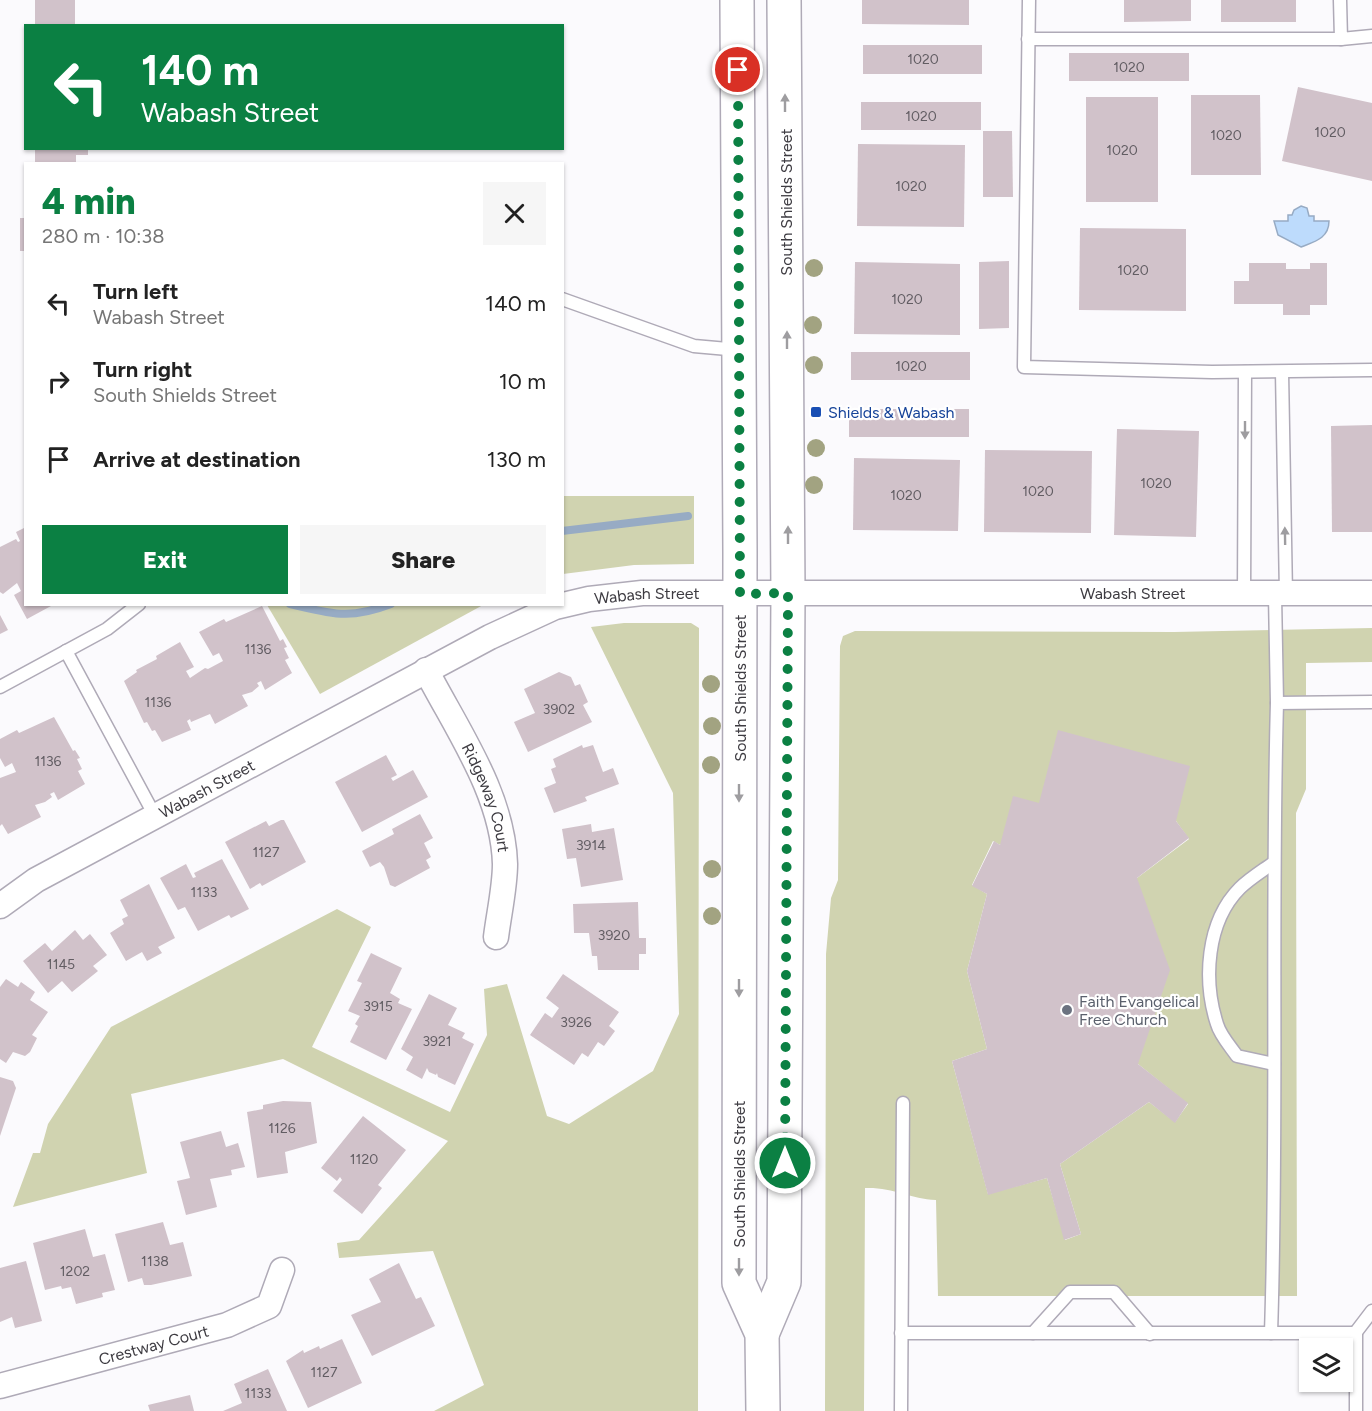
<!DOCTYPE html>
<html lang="en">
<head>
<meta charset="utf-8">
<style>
	:root { --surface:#fff; --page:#f6f6f6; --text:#222; --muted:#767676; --accent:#0b8043 }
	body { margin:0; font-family:Figtree,sans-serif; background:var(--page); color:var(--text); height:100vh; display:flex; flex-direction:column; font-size:22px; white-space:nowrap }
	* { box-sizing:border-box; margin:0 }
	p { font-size:20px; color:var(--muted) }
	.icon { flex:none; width:33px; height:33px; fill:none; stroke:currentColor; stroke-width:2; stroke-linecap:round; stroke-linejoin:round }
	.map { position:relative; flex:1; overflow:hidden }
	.drawer { position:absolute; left:24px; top:162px; width:540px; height:444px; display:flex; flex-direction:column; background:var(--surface); border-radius:0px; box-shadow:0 2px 4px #0004 }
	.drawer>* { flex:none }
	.top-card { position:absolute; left:24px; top:24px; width:540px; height:126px; border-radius:0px; box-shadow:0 2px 4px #0004; background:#0b8043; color:#fff; overflow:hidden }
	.fabs { position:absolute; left:1299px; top:1338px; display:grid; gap:12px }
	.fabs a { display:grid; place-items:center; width:54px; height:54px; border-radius:0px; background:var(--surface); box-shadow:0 2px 4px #0004; font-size:30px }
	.pin { position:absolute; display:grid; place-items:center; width:51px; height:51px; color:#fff; margin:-26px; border:3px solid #fff; border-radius:50%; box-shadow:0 2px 6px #0007 }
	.me { position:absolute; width:66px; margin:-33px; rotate:0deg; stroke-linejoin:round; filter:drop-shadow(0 0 4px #0008) }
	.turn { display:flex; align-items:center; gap:21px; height:126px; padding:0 18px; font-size:27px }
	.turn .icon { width:78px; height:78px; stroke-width:2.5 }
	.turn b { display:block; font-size:42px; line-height:51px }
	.round { display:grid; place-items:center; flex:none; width:63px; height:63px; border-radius:0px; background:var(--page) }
	.headline { display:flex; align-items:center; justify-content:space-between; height:102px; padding:0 18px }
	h1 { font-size:36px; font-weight:800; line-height:45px; color:var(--accent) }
	.primary-button { display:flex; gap:12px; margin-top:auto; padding:12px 18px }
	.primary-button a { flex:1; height:69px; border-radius:0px; background:var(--accent); color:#fff; font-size:24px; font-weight:800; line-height:69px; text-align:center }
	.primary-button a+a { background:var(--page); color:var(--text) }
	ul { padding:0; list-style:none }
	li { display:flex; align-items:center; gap:18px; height:78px; padding:0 18px }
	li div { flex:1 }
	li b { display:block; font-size:22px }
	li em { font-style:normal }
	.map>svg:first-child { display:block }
	.green { fill:#d0d3b0; fill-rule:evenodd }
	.water { fill:#bddbfc; stroke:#97abc4; stroke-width:1.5 }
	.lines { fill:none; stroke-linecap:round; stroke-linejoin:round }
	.stream { stroke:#97abc4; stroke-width:8 }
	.building { fill:#d1c2ca }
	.service-casing { stroke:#afaab7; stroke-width:15 }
	.minor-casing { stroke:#afaab7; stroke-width:27 }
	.secondary-casing { stroke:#afaab7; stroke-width:36 }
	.service { stroke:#fff; stroke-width:12 }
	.minor { stroke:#fff; stroke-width:24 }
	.secondary { stroke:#fff; stroke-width:33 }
	.tree { fill:#a2a381 }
	.oneway { fill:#9e9da0 }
	.route { stroke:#0b8043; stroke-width:10; stroke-dasharray:0 18 }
	.transit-dot { fill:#1a4fb4; stroke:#fff; stroke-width:2 }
	.worship-dot { fill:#6b7280; stroke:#fff; stroke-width:2 }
	.labels { text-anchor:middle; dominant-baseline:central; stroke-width:4.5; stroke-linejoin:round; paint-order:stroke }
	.number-label { font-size:14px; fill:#625d63 }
	.street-label { font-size:16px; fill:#3d3b41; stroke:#fff }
	.transit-label { font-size:16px; fill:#164399; stroke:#fff; text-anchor:start }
	.worship-label { font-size:16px; fill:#5b616d; stroke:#fff; text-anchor:start }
</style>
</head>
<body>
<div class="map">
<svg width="1372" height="1411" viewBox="0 0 1372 1411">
	<rect width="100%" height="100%" fill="#fbfafd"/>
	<g class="green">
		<polygon points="563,496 694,496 694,564 634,565 563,574"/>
		<polygon points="267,605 483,605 320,694"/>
		<polygon points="624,623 691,623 699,628 698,1411 434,1411 484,1385 433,1251 339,1258 337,1243 359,1240 448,1141 283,1059 131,1094 147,1173 13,1207 33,1153 40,1153 48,1124 111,1027 337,909 371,927 312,1047 450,1112 487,1035 484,989 507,984 547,1116 569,1124 653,1071 679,1014 673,793 591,627"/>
		<path d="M 1372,628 L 1372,662 L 1306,663 L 1306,789 L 1296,813 L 1297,1296 L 938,1296 L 936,1200 C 910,1199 893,1187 865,1188 L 864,1411 L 825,1411 L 826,954 L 831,898 L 838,880 L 840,646 L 843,636 L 855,631 L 1174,632 ZM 1039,803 L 1176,821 L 1189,839 L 1137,878 L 1138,1064 L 1188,1104 L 1175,1122 L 1149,1102 L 1060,1164 L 1081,1234 L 1065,1240 L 1047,1178 L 988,1194 L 952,1061 L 987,1049 L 967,971 L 987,894 L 972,885 L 993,841 L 1000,845 Z"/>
	</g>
	<path class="water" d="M 1301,206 L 1307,208 L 1309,216 L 1314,216 L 1314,221 L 1329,221 C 1329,239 1313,242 1301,247 L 1278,235 L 1274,221 L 1288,221 L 1288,215 L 1292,215 L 1294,210 Z"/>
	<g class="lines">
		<g class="stream">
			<polyline points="562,531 688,516"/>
			<path d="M 290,604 C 333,614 349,620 391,604"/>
		</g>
	</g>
	<g class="building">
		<rect x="35" y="0" width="40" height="25"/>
		<polygon points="862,0 969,0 969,25 862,24"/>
		<polygon points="1124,0 1191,0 1191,21 1124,22"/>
		<rect x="1221" y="0" width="75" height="22"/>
		<rect x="863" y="45" width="119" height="29"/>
		<rect x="1069" y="53" width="120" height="28"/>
		<polygon points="1298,87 1372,103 1372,181 1282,161"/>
		<polygon points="1191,95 1260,95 1261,175 1191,175"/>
		<rect x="1086" y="97" width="72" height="105"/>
		<rect x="861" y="102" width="120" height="28"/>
		<polygon points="983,131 1012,131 1013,197 983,197"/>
		<polygon points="858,144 965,145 964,227 857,226"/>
		<polygon points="35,148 88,148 88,155 76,155 76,164 35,164"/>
		<rect x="20" y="218" width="6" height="33"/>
		<polygon points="1080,228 1186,229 1186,311 1079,310"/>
		<polygon points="1009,261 1009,328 979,329 979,262"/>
		<polygon points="855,262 960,264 960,335 854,334"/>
		<polygon points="1249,263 1286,263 1286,269 1310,269 1310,263 1327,263 1327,305 1310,305 1310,315 1283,315 1283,304 1234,304 1234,281 1249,281"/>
		<rect x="851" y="352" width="119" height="28"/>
		<rect x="849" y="409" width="120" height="28"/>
		<polygon points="1372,425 1372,532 1332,532 1331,426"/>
		<polygon points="1117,429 1199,431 1196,537 1114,535"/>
		<polygon points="985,450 1092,451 1091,533 984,532"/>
		<polygon points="854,458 960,460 958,531 853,530"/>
		<polygon points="26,527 26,604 51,606 27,619 14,595 21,591 17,583 3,594 0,592 0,547 16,539 18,542 20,541 16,532"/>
		<polygon points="262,606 280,641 283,639 287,647 284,648 289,658 285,660 292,673 265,690 261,681 257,683 259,686 252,692 242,695 248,706 215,724 210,714 191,722 190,719 187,721 191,730 162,742 155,730 152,731 147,722 144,723 124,681 137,672 136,670 157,659 156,656 180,642 194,667 186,671 190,678 205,668 208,669 223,661 219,653 213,656 199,632 224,619 226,622"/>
		<polygon points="0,615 8,630 0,634"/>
		<polygon points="559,672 571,677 575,686 580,684 588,702 583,705 592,722 528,752 514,722 535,713 524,689"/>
		<polygon points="54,717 73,751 75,750 80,758 77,759 82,769 78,771 85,784 58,800 54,792 50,794 52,797 45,802 35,805 41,817 8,834 2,824 0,826 0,778 16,772 12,763 5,767 0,758 0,739 17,730 19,733"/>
		<polygon points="1058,730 1190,766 1176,821 1189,838 1137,878 1170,970 1138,1064 1188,1103 1175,1123 1149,1102 1060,1164 1081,1234 1064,1240 1047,1178 988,1195 952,1061 987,1049 967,971 987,894 972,886 994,841 1000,845 1013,796 1039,803"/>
		<polygon points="582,745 583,748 593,745 603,772 613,768 619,784 585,797 587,801 554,813 544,788 556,783 551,769 556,767 553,759"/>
		<polygon points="386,755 397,775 391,778 393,781 413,770 428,797 362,832 335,782"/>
		<polygon points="420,814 433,838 424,843 431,857 426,860 430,868 395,887 390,885 384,867 380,862 370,867 362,851 394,834 392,829"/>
		<polygon points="281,820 284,820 306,862 262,886 260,883 250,889 225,842 266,821 269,826"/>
		<polygon points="591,824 592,832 614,828 623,880 581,887 576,858 567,859 562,829"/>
		<polygon points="222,859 249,909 231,918 229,915 198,931 185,907 178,910 160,878 186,864 193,878 196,877 194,873"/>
		<polygon points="149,884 175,938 158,947 162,953 147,961 142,952 126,961 110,933 124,924 122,919 128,916 120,900"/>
		<polygon points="638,902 639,938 646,938 646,954 639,954 639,970 598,970 597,956 592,956 589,933 574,933 573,904"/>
		<polygon points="75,930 83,940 90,934 107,955 93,966 98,971 72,992 62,981 48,993 23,961 45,943 52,951"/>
		<polygon points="371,953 402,968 390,993 400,999 398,1003 412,1009 386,1060 350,1042 358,1026 355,1024 360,1016 348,1011 362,983 357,981"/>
		<polygon points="563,974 619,1012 609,1026 615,1031 604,1046 598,1042 588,1057 582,1053 574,1065 530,1035 545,1013 552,1018 559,1008 546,998"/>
		<polygon points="6,979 18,987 21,982 35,992 30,1000 48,1012 32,1035 37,1038 30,1052 25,1056 13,1052 6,1063 0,1059 0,987"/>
		<polygon points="429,994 457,1008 448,1025 465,1033 462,1038 474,1044 455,1085 438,1077 437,1073 436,1075 429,1072 427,1068 422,1079 406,1070 413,1057 401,1049"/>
		<polygon points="0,1077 13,1081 16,1088 0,1136"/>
		<polygon points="283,1101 311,1102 317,1143 285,1152 288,1173 257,1178 247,1112 263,1109 263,1105"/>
		<polygon points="363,1116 406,1150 378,1185 382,1188 362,1214 333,1191 342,1180 340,1177 337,1181 321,1168"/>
		<polygon points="221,1131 226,1147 238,1143 245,1167 231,1170 232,1175 210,1179 217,1207 186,1215 177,1181 190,1178 180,1142"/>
		<polygon points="163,1222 170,1245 183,1242 192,1276 151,1285 144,1285 142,1278 128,1282 115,1234"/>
		<polygon points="85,1229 93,1257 105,1254 115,1290 102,1293 103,1297 76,1304 71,1287 62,1289 61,1286 45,1290 33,1243"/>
		<polygon points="26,1261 42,1321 15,1328 12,1317 0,1322 0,1268"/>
		<polygon points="399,1263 416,1299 421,1297 435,1326 372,1356 351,1315 381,1302 369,1279"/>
		<polygon points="342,1339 362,1383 308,1408 286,1361 303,1350 304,1353 319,1346 320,1349"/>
		<polygon points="268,1369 287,1411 223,1411 242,1403 234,1384"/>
		<polygon points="190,1395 194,1411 150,1411 148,1405"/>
	</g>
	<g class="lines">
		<defs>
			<g id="service">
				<polyline points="1029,0 1024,367 1212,372 1372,370"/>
				<polyline points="1340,0 1341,39 1372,36"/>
				<polyline points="1028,39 1341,39"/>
				<polyline points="562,299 694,346 739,350"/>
				<polyline points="1282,372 1286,595"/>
				<polyline points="1244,595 1245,372"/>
				<polyline points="1275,595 1277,703"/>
				<polyline points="66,651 155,816"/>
				<polyline points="0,687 107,629 139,604"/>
				<path d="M 1273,863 C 1262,871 1249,879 1240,888 C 1206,922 1203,981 1217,1024 C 1220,1035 1230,1046 1237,1056 L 1274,1064"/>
				<polyline points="901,1333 1356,1333"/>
				<polyline points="1033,1333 1070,1292 1114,1292 1150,1334"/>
				<path d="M 1271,1333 C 1278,1123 1271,913 1277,703 L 1372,702"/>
				<polyline points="901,1411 903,1103"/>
				<polyline points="1356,1411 1356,1332 1372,1311"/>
			</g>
			<g id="minor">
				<path id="s1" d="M 426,670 C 457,730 503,794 505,864 C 505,887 499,913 496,937"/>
				<path id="s2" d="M 0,906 L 36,880 L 490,637 L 555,607 L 589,599 L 642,593 L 1372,593"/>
				<path id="s3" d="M 0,1386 L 227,1325 L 269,1306 L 282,1270"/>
			</g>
			<g id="secondary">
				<polyline points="737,0 740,552 739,1283 762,1334 763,1411"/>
				<polyline points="762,1334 784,1282 788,593 784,0"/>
			</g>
		</defs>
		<use href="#service" class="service-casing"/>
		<use href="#minor" class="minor-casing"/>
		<use href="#secondary" class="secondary-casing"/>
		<use href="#service" class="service"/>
		<use href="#minor" class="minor"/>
		<use href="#secondary" class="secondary"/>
	</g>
	<g class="tree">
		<circle cx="814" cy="268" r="9"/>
		<circle cx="813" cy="325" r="9"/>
		<circle cx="814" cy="365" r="9"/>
		<circle cx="816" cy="448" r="9"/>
		<circle cx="814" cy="485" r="9"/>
		<circle cx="711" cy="684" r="9"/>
		<circle cx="712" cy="726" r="9"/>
		<circle cx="711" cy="765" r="9"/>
		<circle cx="712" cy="869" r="9"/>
		<circle cx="712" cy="916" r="9"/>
	</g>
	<defs><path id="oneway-solid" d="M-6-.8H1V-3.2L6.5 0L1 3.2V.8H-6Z" transform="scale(1.5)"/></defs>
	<g class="oneway">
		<use href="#oneway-solid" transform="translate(785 103) rotate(-90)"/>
		<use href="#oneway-solid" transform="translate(787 340) rotate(-90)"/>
		<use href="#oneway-solid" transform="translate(1245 430) rotate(90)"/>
		<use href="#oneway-solid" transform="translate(788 535) rotate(-90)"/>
		<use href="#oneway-solid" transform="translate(1285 536) rotate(-91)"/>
		<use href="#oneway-solid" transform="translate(739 793) rotate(90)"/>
		<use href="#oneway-solid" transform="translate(739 988) rotate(90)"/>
		<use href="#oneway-solid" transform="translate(739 1267) rotate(90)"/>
	</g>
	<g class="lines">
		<polyline class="route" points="738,70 740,594 788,593 785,1163"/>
	</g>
	<rect class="transit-dot" x="810" y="406" width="12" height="12" rx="3"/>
	<circle class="worship-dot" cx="1067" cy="1010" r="6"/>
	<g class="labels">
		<g class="number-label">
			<text x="923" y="59">1020</text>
			<text x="1129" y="67">1020</text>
			<text x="921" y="116">1020</text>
			<text x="1330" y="132">1020</text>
			<text x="1226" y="135">1020</text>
			<text x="1122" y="150">1020</text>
			<text x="911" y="186">1020</text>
			<text x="1133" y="270">1020</text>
			<text x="907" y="299">1020</text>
			<text x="911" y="366">1020</text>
			<text x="1156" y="483">1020</text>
			<text x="1038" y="491">1020</text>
			<text x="906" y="495">1020</text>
			<text x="258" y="649">1136</text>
			<text x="158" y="702">1136</text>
			<text x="559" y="709">3902</text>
			<text x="48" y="761">1136</text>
			<text x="591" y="845">3914</text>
			<text x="266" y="852">1127</text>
			<text x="204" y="892">1133</text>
			<text x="614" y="935">3920</text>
			<text x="61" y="964">1145</text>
			<text x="378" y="1006">3915</text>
			<text x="576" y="1022">3926</text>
			<text x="437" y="1041">3921</text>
			<text x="282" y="1128">1126</text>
			<text x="364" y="1159">1120</text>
			<text x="155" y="1261">1138</text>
			<text x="75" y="1271">1202</text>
			<text x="324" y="1372">1127</text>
			<text x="258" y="1393">1133</text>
		</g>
		<g class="street-label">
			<text transform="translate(786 202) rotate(-90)">South Shields Street</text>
			<text stroke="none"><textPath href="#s2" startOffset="1210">Wabash Street</textPath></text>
			<text stroke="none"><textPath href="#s2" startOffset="724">Wabash Street</textPath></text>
			<text transform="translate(740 688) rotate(-90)">South Shields Street</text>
			<text stroke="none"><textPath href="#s2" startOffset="238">Wabash Street</textPath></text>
			<text stroke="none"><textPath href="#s1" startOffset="142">Ridgeway Court</textPath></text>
			<text transform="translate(739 1174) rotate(-90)">South Shields Street</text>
			<text stroke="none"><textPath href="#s3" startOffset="159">Crestway Court</textPath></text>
		</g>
		<g class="transit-label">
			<text x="828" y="412">Shields &amp; Wabash</text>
		</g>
		<g class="worship-label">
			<text x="1079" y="1001">Faith Evangelical<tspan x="1079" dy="18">Free Church</tspan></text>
		</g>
	</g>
</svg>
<div class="fabs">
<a><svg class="icon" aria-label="layers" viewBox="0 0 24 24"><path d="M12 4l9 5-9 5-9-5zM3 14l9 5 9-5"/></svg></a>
</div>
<div class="pin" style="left:738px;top:70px;background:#d93025"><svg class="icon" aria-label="arrive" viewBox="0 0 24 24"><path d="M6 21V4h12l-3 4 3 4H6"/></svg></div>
<svg class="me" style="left:785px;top:1163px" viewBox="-20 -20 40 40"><circle r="17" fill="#0b8043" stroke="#fff" stroke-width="3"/><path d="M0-11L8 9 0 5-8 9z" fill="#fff"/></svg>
<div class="top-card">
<div class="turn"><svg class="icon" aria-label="left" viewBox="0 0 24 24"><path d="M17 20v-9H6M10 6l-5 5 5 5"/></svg><div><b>140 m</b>Wabash Street</div></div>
</div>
<section class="drawer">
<div class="headline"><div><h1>4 min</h1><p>280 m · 10:38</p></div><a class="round"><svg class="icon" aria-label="close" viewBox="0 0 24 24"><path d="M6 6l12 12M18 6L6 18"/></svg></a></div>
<ul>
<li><svg class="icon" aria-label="left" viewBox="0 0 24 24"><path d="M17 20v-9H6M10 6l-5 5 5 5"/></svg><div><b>Turn left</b><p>Wabash Street</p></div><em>140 m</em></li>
<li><svg class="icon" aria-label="right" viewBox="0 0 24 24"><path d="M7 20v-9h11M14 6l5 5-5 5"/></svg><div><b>Turn right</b><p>South Shields Street</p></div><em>10 m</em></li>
<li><svg class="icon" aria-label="arrive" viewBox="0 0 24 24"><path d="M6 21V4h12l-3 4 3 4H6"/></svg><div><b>Arrive at destination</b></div><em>130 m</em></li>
</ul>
<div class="primary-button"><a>Exit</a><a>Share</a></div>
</section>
</div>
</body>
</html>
